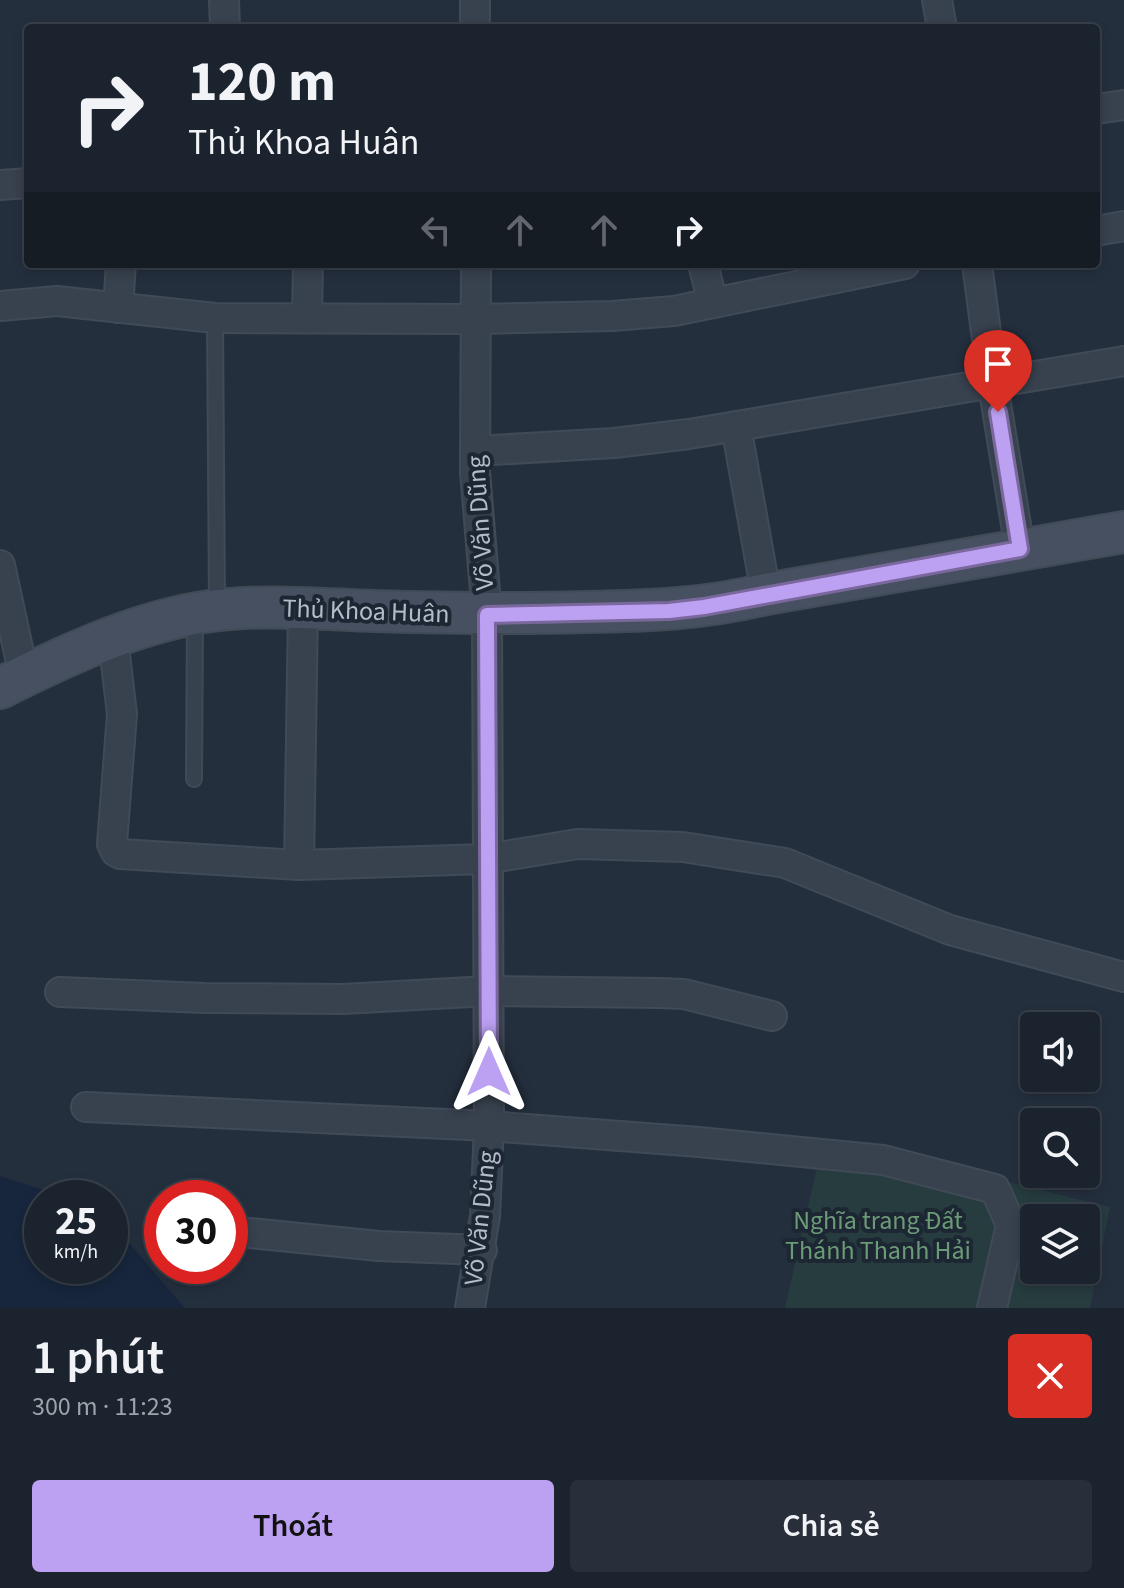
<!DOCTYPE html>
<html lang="vi">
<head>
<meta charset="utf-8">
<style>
	:root { --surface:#1b232e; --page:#282f3a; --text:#f1f3f6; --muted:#a0a4aa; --line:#39404a; --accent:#bca0f2 }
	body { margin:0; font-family:"Source Sans 3",sans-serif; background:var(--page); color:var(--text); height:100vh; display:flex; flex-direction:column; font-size:30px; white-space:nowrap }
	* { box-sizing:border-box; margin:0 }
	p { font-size:26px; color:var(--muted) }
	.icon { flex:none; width:44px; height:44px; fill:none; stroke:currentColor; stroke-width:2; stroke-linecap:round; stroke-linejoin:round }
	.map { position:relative; height:1308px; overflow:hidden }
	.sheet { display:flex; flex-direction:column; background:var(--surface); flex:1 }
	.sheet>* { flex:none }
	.guide { position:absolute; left:24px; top:24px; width:1076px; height:244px; border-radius:8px; box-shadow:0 4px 12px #0003,0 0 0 2px var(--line); background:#1b232e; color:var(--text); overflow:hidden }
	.tools { position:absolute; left:1020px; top:1012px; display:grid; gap:16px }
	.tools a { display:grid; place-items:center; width:80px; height:80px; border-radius:8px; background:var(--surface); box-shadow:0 4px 12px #0003,0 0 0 2px var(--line); font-size:40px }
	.speed { position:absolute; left:24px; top:1180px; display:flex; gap:16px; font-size:40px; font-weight:700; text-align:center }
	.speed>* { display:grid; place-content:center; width:104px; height:104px; border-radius:50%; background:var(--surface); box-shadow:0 4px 12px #0003,0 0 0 2px var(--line); line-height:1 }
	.speed small { font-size:20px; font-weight:400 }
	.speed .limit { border:12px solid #d22; background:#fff; color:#111 }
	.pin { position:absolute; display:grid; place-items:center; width:68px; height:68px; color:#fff; margin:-82px -34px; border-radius:50% 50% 50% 0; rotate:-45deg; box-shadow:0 0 8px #0007 }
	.pin .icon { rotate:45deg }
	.me { position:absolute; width:88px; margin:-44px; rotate:0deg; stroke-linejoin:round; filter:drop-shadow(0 0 6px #0008) }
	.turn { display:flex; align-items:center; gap:28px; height:168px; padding:0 32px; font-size:36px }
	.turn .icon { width:104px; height:104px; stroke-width:2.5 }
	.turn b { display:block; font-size:56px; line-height:68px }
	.lanes { display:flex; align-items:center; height:76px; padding:0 32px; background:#0003; justify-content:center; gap:40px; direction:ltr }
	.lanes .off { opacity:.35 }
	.round { display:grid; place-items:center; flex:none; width:84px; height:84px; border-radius:8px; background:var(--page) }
	.overview { display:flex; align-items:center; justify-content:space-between; height:136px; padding:0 32px }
	h1 { font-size:48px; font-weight:600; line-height:60px }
	.button { display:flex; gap:16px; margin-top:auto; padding:16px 32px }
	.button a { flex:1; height:92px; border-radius:8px; background:var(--accent); color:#111; font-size:32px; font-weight:600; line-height:92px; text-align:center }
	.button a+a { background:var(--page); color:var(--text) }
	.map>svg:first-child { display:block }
	.green { fill:#263c3f; fill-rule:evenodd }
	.water { fill:#17263c }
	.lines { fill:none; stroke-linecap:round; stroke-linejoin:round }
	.lane-casing { stroke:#414a57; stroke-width:18 }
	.street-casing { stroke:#414a57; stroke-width:32 }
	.secondary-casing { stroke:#414a57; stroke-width:44 }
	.lane { stroke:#38414e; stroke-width:14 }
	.street { stroke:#38414e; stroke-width:28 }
	.secondary { stroke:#465061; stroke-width:40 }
	.route-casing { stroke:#7a689d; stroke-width:20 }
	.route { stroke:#bca0f2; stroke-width:14 }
	.labels { text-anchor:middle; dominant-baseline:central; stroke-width:8; stroke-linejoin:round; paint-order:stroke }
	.street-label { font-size:26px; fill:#b4bcc9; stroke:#1d2633 }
	.park-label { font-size:26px; fill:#6b9a76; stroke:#1d2633 }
</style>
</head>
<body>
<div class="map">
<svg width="1124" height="1308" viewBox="0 0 1124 1308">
	<rect width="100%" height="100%" fill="#242f3e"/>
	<path class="green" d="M 820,1154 L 988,1177 L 1110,1207 L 1090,1308 L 785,1308 ZM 1034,1218 L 1086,1218 L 1086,1270 L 1034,1270 Z"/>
	<polygon class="water" points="0,1176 68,1198 42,1198 42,1266 110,1266 110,1221 185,1308 0,1308"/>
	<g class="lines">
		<defs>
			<g id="lane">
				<polyline points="215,318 217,606"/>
				<polyline points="194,779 195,615"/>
			</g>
			<g id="street">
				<polyline points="224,0 225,28"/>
				<polyline points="937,0 942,28"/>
				<polyline points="475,28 475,0"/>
				<polyline points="1096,109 1124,105"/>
				<polyline points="0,185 28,183"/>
				<polyline points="1096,231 1124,226"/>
				<polyline points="703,264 713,303"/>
				<polyline points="977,264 993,385 1020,549"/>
				<polyline points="0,306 57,301 215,318 476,319 612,316 674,311 905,264"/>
				<polyline points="118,308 121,264"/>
				<polyline points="307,317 308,264"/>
				<polyline points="736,426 766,594"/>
				<polyline points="475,451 614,443 689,434 1124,361"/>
				<polyline points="0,565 24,676"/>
				<polyline points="113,638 122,714 112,844 116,852 120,854 299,865 486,859 578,844 683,847 785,863 950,930 1124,977"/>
				<polyline points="299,865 303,608"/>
				<polyline points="60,992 204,998 343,999 489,991 659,993 684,994 772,1016"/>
				<polyline points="86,1107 489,1126 699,1142 883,1160 995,1189 1011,1225 992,1308"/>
				<polyline points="230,1231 379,1246 482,1250"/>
				<polyline points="470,1308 485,1216 489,1126 487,615 475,472 476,264"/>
			</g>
			<path id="secondary" d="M 0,688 C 62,657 130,625 198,613 C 255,603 316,609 374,611 C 444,613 515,614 586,612 C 647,611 706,609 766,594 L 1124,532"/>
		</defs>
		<use href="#lane" class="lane-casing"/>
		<use href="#street" class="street-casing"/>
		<use href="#secondary" class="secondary-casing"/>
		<use href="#lane" class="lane"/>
		<use href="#street" class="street"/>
		<use href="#secondary" class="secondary"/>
	</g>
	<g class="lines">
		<defs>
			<polyline id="route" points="489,1072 487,615 669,611 704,607 1020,549 998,412"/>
		</defs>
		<use href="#route" class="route-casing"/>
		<use href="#route" class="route"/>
	</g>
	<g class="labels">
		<g class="street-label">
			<text transform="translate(480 523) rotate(-94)">Võ Văn Dũng</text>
			<text transform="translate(366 611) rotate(2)">Thủ Khoa Huân</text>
			<text transform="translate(480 1218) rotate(-84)">Võ Văn Dũng</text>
		</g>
		<g class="park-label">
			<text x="878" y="1220">Nghĩa trang Đất<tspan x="878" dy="30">Thánh Thanh Hải</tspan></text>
		</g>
	</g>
</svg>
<div class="tools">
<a><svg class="icon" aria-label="sound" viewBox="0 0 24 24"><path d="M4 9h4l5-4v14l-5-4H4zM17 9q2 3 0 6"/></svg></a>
<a><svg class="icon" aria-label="search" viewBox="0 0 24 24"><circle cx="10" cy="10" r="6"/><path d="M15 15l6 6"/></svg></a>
<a><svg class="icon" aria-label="layers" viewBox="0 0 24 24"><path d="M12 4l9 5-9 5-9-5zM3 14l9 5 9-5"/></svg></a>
</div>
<div class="speed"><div>25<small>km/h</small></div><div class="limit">30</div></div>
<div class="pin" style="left:998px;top:412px;background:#d93025"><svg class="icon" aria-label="arrive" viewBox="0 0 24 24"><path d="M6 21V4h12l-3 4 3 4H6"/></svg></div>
<svg class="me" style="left:489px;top:1072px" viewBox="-20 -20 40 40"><path d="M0-17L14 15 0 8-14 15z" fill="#bca0f2" stroke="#fff" stroke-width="4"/></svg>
<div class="guide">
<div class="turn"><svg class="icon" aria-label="right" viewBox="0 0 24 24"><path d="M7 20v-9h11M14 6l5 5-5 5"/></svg><div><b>120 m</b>Thủ Khoa Huân</div></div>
<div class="lanes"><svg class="icon off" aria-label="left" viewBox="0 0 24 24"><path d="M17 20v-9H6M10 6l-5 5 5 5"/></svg><svg class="icon off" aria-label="ahead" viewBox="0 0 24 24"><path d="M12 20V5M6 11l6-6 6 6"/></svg><svg class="icon off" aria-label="ahead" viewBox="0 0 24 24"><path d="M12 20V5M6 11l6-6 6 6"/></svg><svg class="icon" aria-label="right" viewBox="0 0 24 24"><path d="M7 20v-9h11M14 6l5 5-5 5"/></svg></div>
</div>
</div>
<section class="sheet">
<div class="overview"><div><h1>1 phút</h1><p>300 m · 11:23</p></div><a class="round" style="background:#d93025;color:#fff"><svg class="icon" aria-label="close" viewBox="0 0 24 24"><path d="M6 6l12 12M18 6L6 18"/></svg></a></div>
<div class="button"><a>Thoát</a><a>Chia sẻ</a></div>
</section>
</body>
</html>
